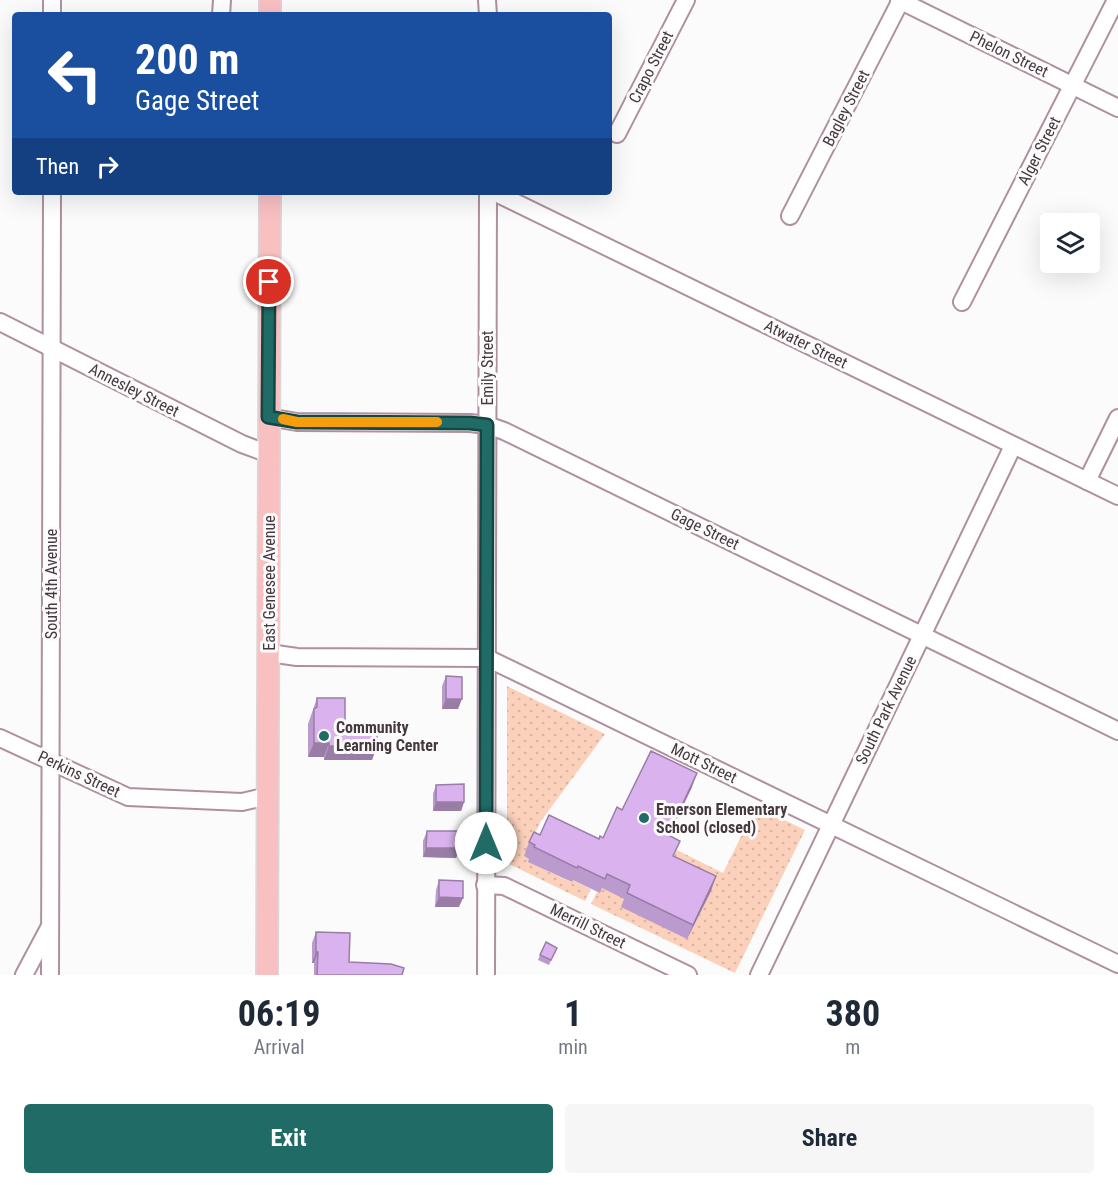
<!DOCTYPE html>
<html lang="en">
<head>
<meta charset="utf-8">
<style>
	:root { --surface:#fff; --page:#f6f6f7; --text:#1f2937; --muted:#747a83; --accent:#206b66 }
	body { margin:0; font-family:"Roboto Condensed",sans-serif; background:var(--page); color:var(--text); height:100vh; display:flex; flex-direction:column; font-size:22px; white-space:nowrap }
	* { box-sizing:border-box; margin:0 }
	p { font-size:20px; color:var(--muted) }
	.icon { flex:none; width:33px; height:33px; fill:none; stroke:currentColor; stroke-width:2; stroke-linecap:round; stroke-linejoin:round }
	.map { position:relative; height:975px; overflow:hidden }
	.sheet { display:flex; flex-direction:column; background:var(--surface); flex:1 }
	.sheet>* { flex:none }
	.hud { position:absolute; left:12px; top:12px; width:600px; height:183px; border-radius:6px; box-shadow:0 6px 24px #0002; background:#1a4fa0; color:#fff; overflow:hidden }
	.controls { position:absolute; left:1040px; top:213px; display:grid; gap:12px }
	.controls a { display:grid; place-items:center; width:60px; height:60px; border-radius:6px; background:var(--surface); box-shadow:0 6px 24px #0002; font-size:30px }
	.pin { position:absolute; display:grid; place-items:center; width:51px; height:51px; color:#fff; margin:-26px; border:3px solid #fff; border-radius:50%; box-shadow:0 2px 6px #0007 }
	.me { position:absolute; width:66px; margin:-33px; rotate:0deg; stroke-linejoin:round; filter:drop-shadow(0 0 4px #0008) }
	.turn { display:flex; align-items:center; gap:21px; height:126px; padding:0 24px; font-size:27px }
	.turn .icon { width:78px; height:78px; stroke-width:2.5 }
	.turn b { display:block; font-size:42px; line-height:51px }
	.then { display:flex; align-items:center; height:57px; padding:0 24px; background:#0003; gap:12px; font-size:22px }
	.eta { display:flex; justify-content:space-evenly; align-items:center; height:102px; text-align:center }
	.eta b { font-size:36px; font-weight:700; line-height:42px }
	.action { display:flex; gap:12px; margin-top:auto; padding:12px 24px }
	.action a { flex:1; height:69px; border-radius:6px; background:var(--accent); color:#fff; font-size:24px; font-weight:700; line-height:69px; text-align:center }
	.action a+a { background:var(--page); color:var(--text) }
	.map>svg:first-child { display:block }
	.green { fill:url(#green-dots) }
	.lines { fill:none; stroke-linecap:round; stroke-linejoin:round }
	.minor-casing { stroke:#af90a0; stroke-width:20 }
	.major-casing { stroke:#dad7d9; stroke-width:24 }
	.minor { stroke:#fff; stroke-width:16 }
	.major { stroke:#f9c0c2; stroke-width:21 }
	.wall { fill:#bb9acd }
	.shaded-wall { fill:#997da7 }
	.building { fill:#dab3ee; stroke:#997da7; stroke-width:1.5 }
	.route-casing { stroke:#154642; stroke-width:15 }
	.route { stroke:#206b66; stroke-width:10 }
	.slow { stroke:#f59e0b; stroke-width:10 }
	.poi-dot { fill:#206b66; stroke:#fbfbfb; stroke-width:2 }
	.labels { text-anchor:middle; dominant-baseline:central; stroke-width:6; stroke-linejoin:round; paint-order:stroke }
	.street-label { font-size:16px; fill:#46383f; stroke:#fbfbfb }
	.poi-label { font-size:16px; font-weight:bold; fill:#46383f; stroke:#fbfbfb; text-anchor:start }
</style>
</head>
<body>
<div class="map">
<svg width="1118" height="975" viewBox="0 0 1118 975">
	<defs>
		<pattern id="green-dots" width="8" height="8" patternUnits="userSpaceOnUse" patternTransform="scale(1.5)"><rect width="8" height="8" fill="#fcd1bb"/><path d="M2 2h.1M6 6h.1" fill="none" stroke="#d9b4a2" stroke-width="1.8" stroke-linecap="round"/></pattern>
	</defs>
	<rect width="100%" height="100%" fill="#fbfbfb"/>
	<g class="green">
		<polygon points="507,686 605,734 541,821 524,856 530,859 529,862 571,882 573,880 591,889 585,901 507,863"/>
		<polygon points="756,806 805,830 735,973 591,904 597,892 602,888 625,899 667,870 677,850 723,873"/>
	</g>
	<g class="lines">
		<defs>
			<g id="minor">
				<polyline points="487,0 488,15"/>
				<polyline points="899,0 1118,108"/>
				<polyline points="52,15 52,0"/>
				<polyline points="221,15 222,0"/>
				<polyline points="617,134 686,0"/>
				<polyline points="494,192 1118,496"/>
				<polyline points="790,216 901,0"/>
				<polyline points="962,302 1116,0"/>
				<polyline points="0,322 242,444 269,454"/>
				<polyline points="268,417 297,422 470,423 487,425 504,431 1118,731"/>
				<polyline points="1087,481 1118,418"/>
				<polyline points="269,653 297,657 487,658 1118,964"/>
				<polyline points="0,738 128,797 242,802 268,796"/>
				<polyline points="485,885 504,886 688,975"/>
				<polyline points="24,975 49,928"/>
				<polyline points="50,975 52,192"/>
				<polyline points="486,975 488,192"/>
				<polyline points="759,975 1013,446"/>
			</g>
			<g id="major">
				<polyline points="270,15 270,0"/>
				<polyline points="267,975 270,192"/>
			</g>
		</defs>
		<use href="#minor" class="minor-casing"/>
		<use href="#major" class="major-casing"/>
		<use href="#minor" class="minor"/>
		<use href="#major" class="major"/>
	</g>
	<g class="wall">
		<polygon points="446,676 458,709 442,709 442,686"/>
		<polygon points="317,698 345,723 377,746 372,760 324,760 324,757 308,757 308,724"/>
		<polygon points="436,785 464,802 461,811 433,811 433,794"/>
		<polygon points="692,787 669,836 674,856 711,891 687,939 621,907 624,899 602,888 600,893 573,880 572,882 528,862 529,859 524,856 529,842 540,835 599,839 603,838 622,810"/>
		<polygon points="427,831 460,848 456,858 423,857 423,841"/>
		<polygon points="439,880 459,907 435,907 436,890"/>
		<polygon points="316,932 349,962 402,975 314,975 314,963 312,963 312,943"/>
		<polygon points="555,952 549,965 538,960 540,955"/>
	</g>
	<g class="shaded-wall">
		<polygon points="446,699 462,699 458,709 442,709"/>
		<polygon points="314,743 329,743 324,757 308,757"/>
		<polygon points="329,746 377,746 372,760 324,760"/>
		<polygon points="697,773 692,787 662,849 668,835"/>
		<polygon points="436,802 464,802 461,811 433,811"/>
		<polygon points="426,848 460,848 456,858 423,857"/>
		<polygon points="716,876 711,891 687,939 693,925"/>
		<polygon points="439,897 463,898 459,907 435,907"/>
		<polygon points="316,952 318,952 314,963 312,963"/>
	</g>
	<g class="building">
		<polygon points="446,676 462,677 462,699 446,699"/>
		<polygon points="317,698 345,698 345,723 377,723 377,746 329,746 329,743 314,743 314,709 317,707"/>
		<polygon points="651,751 697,773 668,835 680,841 673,856 716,876 693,925 627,893 630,885 607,874 605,879 578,866 577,868 534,847 535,845 529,842 534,832 540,835 549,815 599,839 600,836 603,838 617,807 622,810"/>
		<polygon points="464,784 464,802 436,802 436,785"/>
		<polygon points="427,831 460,831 460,848 426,848"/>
		<polygon points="439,880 463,881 463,898 439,897"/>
		<polygon points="316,932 350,933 349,962 391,964 404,968 402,975 317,975 318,952 316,952"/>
		<polygon points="546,942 557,948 551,960 540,955"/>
	</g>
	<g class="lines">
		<defs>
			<polyline id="route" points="269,282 268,417 297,422 470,423 487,425 486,843"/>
		</defs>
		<use href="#route" class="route-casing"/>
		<use href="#route" class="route"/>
		<polyline class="slow" points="283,419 297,422 437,422"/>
	</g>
	<g class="poi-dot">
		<circle cx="324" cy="736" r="6"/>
		<circle cx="644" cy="818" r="6"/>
	</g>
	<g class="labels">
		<g class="street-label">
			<text transform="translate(1009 54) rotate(26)">Phelon Street</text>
			<text transform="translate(651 67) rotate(-63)">Crapo Street</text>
			<text transform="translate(846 108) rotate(-63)">Bagley Street</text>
			<text transform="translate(1039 151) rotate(-63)">Alger Street</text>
			<text transform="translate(806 344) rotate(26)">Atwater Street</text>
			<text transform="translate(487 368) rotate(-90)">Emily Street</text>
			<text transform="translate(134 390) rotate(27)">Annesley Street</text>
			<text transform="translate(705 529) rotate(26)">Gage Street</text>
			<text transform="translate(269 583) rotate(-90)">East Genesee Avenue</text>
			<text transform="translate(51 584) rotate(-90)">South 4th Avenue</text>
			<text transform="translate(886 710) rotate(-64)">South Park Avenue</text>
			<text transform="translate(704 763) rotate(26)">Mott Street</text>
			<text transform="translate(79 774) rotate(25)">Perkins Street</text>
			<text transform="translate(588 926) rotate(26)">Merrill Street</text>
		</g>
		<g class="poi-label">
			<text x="336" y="727">Community<tspan x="336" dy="18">Learning Center</tspan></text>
			<text x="656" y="809">Emerson Elementary<tspan x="656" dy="18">School (closed)</tspan></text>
		</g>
	</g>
</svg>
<div class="controls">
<a><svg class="icon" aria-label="layers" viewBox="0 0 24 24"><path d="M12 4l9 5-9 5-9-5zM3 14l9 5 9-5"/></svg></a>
</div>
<div class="pin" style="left:269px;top:282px;background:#d93025"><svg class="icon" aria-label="arrive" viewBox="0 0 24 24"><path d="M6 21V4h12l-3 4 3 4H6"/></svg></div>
<svg class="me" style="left:486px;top:843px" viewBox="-20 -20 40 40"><circle r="19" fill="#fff"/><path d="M0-13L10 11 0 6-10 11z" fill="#206b66"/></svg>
<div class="hud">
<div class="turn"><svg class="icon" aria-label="left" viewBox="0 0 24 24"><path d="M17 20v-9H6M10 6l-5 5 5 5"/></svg><div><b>200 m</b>Gage Street</div></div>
<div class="then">Then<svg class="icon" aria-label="right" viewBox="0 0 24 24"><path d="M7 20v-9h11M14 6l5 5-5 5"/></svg></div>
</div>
</div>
<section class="sheet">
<div class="eta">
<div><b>06:19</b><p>Arrival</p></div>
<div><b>1</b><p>min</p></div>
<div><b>380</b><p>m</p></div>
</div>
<div class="action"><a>Exit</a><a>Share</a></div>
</section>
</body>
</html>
